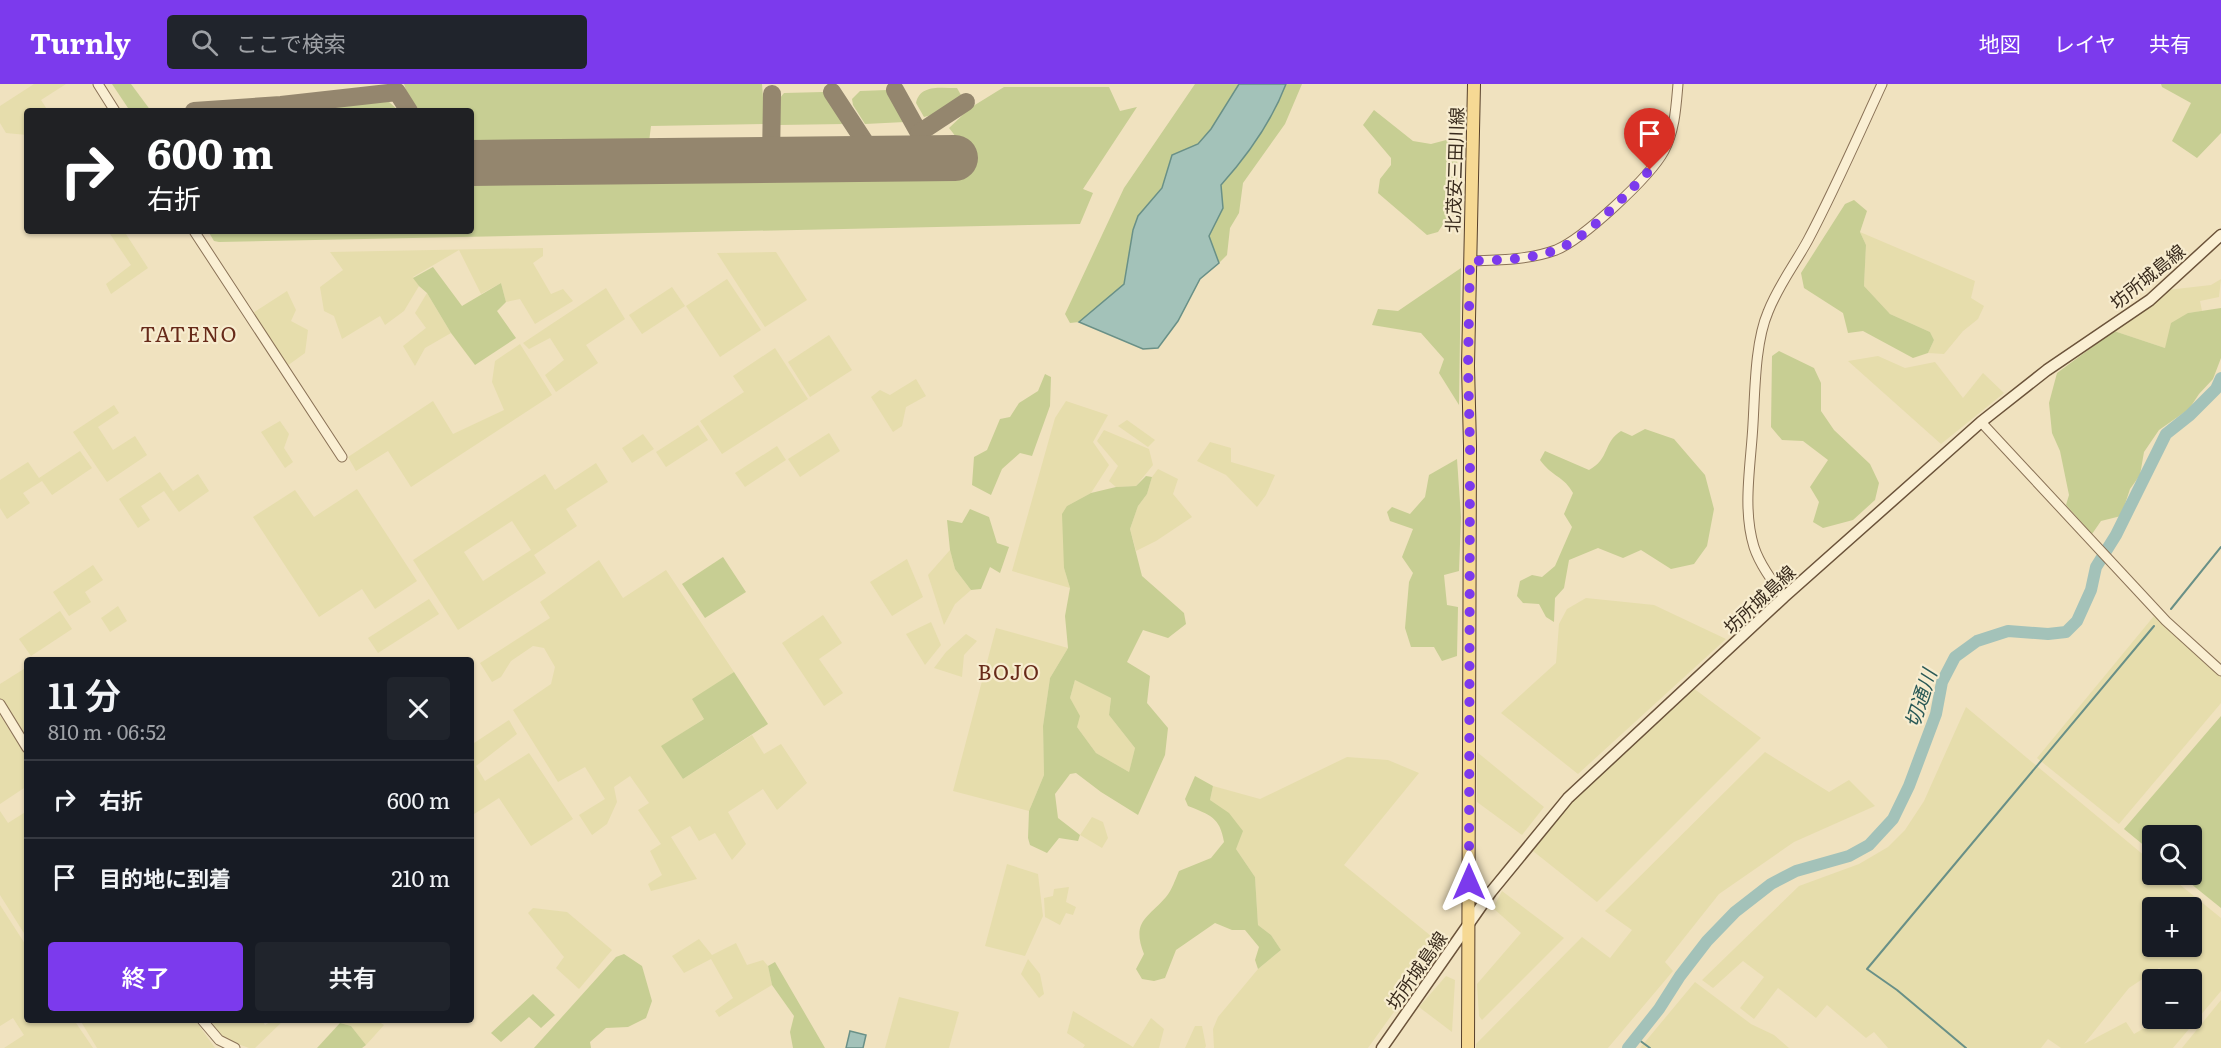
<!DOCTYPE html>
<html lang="ja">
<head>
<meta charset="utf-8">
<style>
	:root { --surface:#171b24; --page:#20242c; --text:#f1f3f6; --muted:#9ea1a6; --line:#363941; --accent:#7c3aed }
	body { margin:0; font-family:Literata,"Noto Sans JP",serif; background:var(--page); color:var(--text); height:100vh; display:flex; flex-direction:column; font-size:22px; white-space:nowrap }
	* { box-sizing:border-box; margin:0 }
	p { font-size:20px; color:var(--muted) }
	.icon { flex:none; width:33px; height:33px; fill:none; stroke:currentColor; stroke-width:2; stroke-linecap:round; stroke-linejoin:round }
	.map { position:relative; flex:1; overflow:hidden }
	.side { position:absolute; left:24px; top:573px; width:450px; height:366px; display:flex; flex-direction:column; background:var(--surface); border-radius:6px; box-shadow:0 2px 4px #0004 }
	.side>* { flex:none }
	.top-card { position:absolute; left:24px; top:24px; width:450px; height:126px; border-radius:6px; box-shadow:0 2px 4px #0004; background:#202124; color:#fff; overflow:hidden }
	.buttons { position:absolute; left:2142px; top:741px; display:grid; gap:12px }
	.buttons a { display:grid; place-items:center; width:60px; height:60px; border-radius:6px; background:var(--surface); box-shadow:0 2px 4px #0004; font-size:30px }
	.pin { position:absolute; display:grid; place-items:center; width:51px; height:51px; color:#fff; margin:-62px -26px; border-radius:50% 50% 50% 0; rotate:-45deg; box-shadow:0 0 6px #0007 }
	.pin .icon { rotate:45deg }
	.me { position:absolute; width:66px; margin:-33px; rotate:0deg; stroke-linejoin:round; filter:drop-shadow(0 0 4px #0008) }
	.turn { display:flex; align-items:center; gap:21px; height:126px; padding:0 24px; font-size:27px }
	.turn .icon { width:78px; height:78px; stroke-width:2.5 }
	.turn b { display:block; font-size:42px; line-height:51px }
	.round { display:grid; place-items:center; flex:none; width:63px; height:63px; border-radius:6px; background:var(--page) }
	.summary { display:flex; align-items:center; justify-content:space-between; height:102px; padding:0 24px }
	h1 { font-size:36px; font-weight:600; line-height:45px }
	.cta { display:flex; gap:12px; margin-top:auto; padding:12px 24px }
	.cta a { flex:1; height:69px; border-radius:6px; background:var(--accent); color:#fff; font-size:24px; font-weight:600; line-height:69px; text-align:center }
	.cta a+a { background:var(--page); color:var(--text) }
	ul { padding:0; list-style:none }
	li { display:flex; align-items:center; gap:18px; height:78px; padding:0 24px; border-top:2px solid var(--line) }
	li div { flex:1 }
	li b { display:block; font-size:22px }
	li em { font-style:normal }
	header { display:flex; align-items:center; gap:36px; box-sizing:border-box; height:84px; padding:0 30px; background:var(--accent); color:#fff }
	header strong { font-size:28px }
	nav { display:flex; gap:33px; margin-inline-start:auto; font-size:21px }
	.search { width:420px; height:54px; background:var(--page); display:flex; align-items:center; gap:15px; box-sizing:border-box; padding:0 21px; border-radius:6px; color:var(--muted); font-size:22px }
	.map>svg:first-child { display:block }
	.farmland { fill:#e6ddac; fill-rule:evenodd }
	.green { fill:#c7ce93; fill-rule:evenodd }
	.water { fill:#a3c2b9; stroke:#699087; stroke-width:1.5 }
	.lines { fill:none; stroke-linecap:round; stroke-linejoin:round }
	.stream { stroke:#699087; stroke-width:2 }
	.river { stroke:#a3c2b9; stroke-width:12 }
	.taxiway { stroke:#94866e; stroke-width:18 }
	.runway { stroke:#94866e; stroke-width:46 }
	.tertiary-casing { stroke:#8a7257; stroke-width:11 }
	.secondary-casing { stroke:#6b533a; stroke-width:13 }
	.primary-casing { stroke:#57402b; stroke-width:14 }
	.tertiary { stroke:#faefd3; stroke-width:9 }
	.secondary { stroke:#faefd3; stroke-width:10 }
	.primary { stroke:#f6d994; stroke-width:12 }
	.route { stroke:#7c3aed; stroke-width:10; stroke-dasharray:0 18 }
	.labels { text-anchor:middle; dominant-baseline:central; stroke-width:4.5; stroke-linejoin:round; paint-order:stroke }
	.street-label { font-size:18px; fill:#382a1c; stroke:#f7eccf }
	.water-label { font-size:20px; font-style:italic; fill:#2a5956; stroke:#f7eccf }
	.quarter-label { font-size:21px; letter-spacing:1.5px; fill:#672a19; stroke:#f7eccf }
</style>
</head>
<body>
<header>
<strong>Turnly</strong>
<div class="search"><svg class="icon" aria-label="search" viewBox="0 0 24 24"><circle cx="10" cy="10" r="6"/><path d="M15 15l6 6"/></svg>ここで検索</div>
<nav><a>地図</a><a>レイヤ</a><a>共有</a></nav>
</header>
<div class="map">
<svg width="2221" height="964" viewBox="0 0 2221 964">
	<rect width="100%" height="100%" fill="#f0e2bf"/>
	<g class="farmland">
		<polygon points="34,0 66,0 41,16 48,27 27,27 27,51 6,49 0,39 0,22"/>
		<polygon points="108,147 124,147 148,184 111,210 106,200 131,181"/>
		<polygon points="1860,148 1975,197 1971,214 1984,222 1978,235 1963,247 1944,270 1928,269 1934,256 1930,248 1890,230 1864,202 1866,161"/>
		<polygon points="543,164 543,172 533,179 551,210 563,205 573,217 535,240 520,215 506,218 501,199 481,210 459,166 413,193 419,202 404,227 385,241 380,232 342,255 334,232 324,227 320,203 343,186 330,168"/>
		<polygon points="776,168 807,216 765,243 717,169"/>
		<polygon points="727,195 761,246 720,273 686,222"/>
		<polygon points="2221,195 2219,213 2200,217 2202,227 2188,229 2165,264 2114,247 2151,222 2167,206 2211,201"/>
		<polygon points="672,203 685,222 642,250 629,231"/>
		<polygon points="606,204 625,235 586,261 598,279 556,308 545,291 564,276 550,254 529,265 523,259"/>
		<polygon points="287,207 296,226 291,237 308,246 305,269 287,282 253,229"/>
		<polygon points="427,209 451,249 425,264 415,282 403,262 426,244 415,229"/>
		<polygon points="829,251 852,286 810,313 788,278"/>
		<polygon points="520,260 552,311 411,403 388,367 356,387 348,373 433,317 453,350 504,326 492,298 495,277"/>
		<polygon points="775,264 808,315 722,370 700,337 744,308 733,292"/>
		<polygon points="1878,272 1905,284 1935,278 1963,314 1983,289 2004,309 1941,360 1848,277"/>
		<polygon points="916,295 926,312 906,323 902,342 893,348 871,313 880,306 890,311"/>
		<polygon points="1066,317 1108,331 1093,358 1109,381 1091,409 1067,422 1064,484 1070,504 1012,487 1055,334"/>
		<polygon points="114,321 119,329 98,343 113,366 135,352 147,371 107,398 73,348"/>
		<polygon points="1127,336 1155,356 1148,363 1118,342"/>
		<polygon points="280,337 289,350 284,364 293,378 285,384 261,348"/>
		<polygon points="698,341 708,356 666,383 656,368"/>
		<polygon points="1104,346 1149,365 1153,381 1136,402 1116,403 1109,397 1118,382 1097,357"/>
		<polygon points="829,349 840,367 800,393 788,375"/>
		<polygon points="643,350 654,365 632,379 622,364"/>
		<polygon points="1210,358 1231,364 1231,378 1275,391 1266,411 1257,423 1226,391 1197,377"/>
		<polygon points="777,362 786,376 745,403 735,389"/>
		<polygon points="80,367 92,384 52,411 42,397 23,409 30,419 7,435 0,424 0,396 28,378 39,394"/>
		<path d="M 596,379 L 608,398 L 566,425 L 577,442 L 534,471 L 546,489 L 458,546 L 413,476 L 545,390 L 555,406 ZM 512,437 L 531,466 L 483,497 L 464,468 Z"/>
		<polygon points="1158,385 1178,395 1173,410 1192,433 1156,457 1136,467 1130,445 1138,422 1147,410 1152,393"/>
		<polygon points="160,388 173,407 198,390 209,407 179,428 164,407 141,422 150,436 138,444 119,415"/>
		<polygon points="357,405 417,497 375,525 362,505 319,533 253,433 295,406 314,433"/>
		<polygon points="950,466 955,485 971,506 955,520 944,541 928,491"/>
		<polygon points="907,475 923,513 892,532 870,498"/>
		<polygon points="599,476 623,514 666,486 734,588 693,615 705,634 662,662 683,695 752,651 764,670 781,660 807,699 777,726 763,705 728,728 746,760 732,776 715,749 699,757 690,742 671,753 697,795 651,807 648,800 662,791 650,767 661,760 638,726 649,719 630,692 614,703 617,718 607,740 592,751 579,731 605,715 585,683 558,698 513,626 551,600 555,583 544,564 533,562 511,577 501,593 492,598 480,579 550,534 540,518"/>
		<polygon points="93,481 103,496 85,508 91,518 69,532 53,508"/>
		<polygon points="1586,514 1654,521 1726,555 1578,690 1501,629 1556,579 1559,540 1567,525"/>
		<polygon points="429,515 439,530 378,569 368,554"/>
		<polygon points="118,522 127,537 110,548 101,534"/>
		<polygon points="60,527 72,545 31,572 19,555"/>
		<polygon points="823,531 842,559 819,575 843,609 824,622 782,559"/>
		<polygon points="2154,532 2221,590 2221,619 2119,740 2037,674"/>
		<polygon points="931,538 941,561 925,581 906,550"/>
		<polygon points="996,544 1068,564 1050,594 1043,642 1044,691 1029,727 953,707"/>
		<polygon points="966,550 977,557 964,571 962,593 934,584 946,568"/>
		<polygon points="27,583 27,659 0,616 0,600"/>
		<polygon points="1075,596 1111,614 1109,631 1135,664 1129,688 1096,669 1077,643 1070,614"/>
		<polygon points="1693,604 1761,654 1597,818 1533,767 1571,719"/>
		<path d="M 1966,623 L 2152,778 L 2152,790 L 2168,791 L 2221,834 L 2221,907 L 2173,964 L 2061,964 L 2048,955 L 2041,964 L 1888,964 L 1874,948 L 1866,954 L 1827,921 L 1816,934 L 1778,904 L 1754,935 L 1740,924 L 1764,893 L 1743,877 L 1713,904 L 1702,896 L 1799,802 L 1859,780 L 1888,763 L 1905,746 L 1924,717 ZM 2152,824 L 2192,824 L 2192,862 L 2152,862 ZM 2159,884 L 2185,892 L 2184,895 L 2192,896 L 2192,934 L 2160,935 L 2134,950 L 2126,938 L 2084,960 L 2129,904 Z"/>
		<polygon points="0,631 27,673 27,702 0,720"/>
		<polygon points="509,636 517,650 476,682 485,697 529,669 573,735 531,762 499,714 471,732 471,661"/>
		<polygon points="1477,668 1544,723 1522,751 1477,718"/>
		<polygon points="1765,668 1829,708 1849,696 1875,722 1794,758 1719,810 1665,878 1673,887 1608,964 1476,964 1476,960 1582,853 1610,874 1632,846 1605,827"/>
		<polygon points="1347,673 1388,676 1419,689 1344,781 1442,861 1368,964 1214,964 1213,945 1218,933 1258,885 1281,866 1271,851 1258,841 1255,793 1236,765 1210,716 1213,702 1260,715"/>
		<polygon points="0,727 8,739 27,727 27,854 0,811"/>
		<polygon points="1092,733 1103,738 1108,754 1102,764 1080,751"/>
		<polygon points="1007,780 1038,790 1043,832 1025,872 985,862"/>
		<polygon points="1069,803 1066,818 1076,823 1073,831 1066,829 1060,841 1045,833 1044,814 1053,812 1054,805"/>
		<polygon points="1502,807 1564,854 1482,936 1479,932 1477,900 1521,849 1493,824"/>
		<polygon points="0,821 27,863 27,936 74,936 93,964 4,964 24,951 13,934 0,942"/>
		<polygon points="533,824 567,828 612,866 579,905 556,884 564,873 528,829"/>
		<polygon points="699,855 712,871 736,859 747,881 763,876 768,882 772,901 719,933 715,927 733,914 711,875 684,889 672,872"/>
		<polygon points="1028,875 1040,890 1044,910 1039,914 1021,890"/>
		<polygon points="1446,892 1455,896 1452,948 1419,923"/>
		<polygon points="1695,898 1751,940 1774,951 1789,964 1640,964"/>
		<polygon points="899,913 959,928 949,964 885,964"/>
		<polygon points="2221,916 2221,964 2182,964"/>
		<polygon points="1073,927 1133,963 1151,934 1164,945 1159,964 1083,964 1085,961 1067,949"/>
		<polygon points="80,936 195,936 215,964 97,964"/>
		<polygon points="206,936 262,936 265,941 273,936 284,936 255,964 249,964 221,954"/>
		<polygon points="343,936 376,936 384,941 366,961 351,942 340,939"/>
		<polygon points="1195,942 1202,942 1206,962 1205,964 1185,964"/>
	</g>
	<g class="green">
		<polygon points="112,0 131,0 151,27 130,27"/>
		<polygon points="404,0 762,0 765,40 651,42 649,58 471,60 471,27 419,27 407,9"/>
		<polygon points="1195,0 1239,0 1211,45 1198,60 1172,71 1162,104 1138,132 1133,146 1124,200 1079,238 1070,239 1065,230 1124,104"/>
		<path d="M 1286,0 L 1302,0 L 1285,40 L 1243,99 L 1239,129 L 1230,144 L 1227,171 L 1219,179 L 1209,152 L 1223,124 L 1221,101 C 1247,73 1272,37 1286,0 Z"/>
		<polygon points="2161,0 2221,0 2221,49 2197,74 2172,57 2191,19 2162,3"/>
		<path d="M 1004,3 L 1109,3 L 1120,27 L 1137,23 L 1083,105 L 1093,109 L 1080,140 L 219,158 L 214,157 L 208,147 L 471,147 L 471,90 L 650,88 L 651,99 L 865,96 L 868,87 L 956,84 C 964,67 961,58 949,44 L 970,24 Z"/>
		<path d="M 957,4 L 961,11 L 936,30 L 924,33 L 916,19 C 920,0 941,4 957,4 Z"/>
		<polygon points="887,6 904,30 905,38 865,40 853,21 852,15 860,7"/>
		<polygon points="823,8 844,40 779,41 780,14 784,9"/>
		<polygon points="376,15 388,17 399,27 304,27 311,21"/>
		<polygon points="1374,26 1413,57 1431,60 1450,55 1458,61 1455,122 1438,148 1427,151 1378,109 1380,95 1391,81 1391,74 1363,41"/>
		<polygon points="1854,116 1867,127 1860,148 1866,161 1864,202 1890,230 1930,248 1934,256 1928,269 1913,274 1863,247 1848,249 1843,229 1804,204 1801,189 1845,120"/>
		<polygon points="433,183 462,222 501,199 506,218 497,227 516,254 475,281 451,249 427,209 419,202 413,194"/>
		<polygon points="1461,184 1459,321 1439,289 1444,275 1421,249 1372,241 1378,225 1398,227"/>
		<polygon points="2221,224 2221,274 2213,295 2199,310 2189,325 2159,346 2144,368 2140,391 2130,405 2121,432 2101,437 2092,450 2066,421 2069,411 2060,367 2052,349 2049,319 2057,289 2114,247 2165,264 2171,239 2188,229"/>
		<polygon points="1779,267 1814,284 1821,299 1821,327 1834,346 1870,380 1879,399 1875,416 1853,436 1823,444 1813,438 1819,418 1810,403 1828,376 1803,357 1782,356 1771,343 1772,272"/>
		<polygon points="1045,290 1051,293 1050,322 1032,372 1020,369 1002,385 991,411 972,401 974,373 987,366 1000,335 1010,333 1019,319 1038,307"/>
		<path d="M 1645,345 L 1674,355 L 1705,391 L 1714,425 L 1707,462 L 1694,480 L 1671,485 L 1641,466 L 1623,474 L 1598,464 L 1569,476 L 1564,504 L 1555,514 L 1554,538 L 1546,533 L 1539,520 L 1523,519 L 1517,512 L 1520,497 L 1532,491 L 1542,493 L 1555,482 L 1572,443 L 1564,430 L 1573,409 C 1565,393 1551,392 1540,376 L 1545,367 L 1589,386 C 1610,375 1603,358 1621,347 L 1632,352 Z"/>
		<polygon points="1457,375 1461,433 1459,487 1444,491 1447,521 1458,523 1457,572 1442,577 1434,563 1411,563 1405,544 1409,498 1413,489 1402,473 1413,445 1390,437 1387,428 1392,423 1410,430 1425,413 1429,391"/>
		<path d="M 1146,392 L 1152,393 L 1147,410 L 1138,422 L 1130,445 L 1142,492 L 1184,529 L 1186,540 L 1168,554 L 1143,546 L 1127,578 L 1150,592 L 1147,619 L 1168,644 L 1165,671 L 1138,731 L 1101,708 L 1076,689 L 1070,690 L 1055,710 L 1058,734 L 1080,751 L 1078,757 L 1059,754 L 1047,769 L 1030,761 L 1028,754 L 1029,727 L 1044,691 L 1043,642 L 1050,594 L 1068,564 L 1065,532 L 1070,504 L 1064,484 L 1062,430 L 1067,422 L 1091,409 L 1116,403 L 1136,402 ZM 1075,596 L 1111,614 L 1109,631 L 1135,664 L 1129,688 L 1096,669 L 1077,643 L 1080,632 L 1070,614 Z"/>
		<polygon points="970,425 989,433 997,459 1009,463 1000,489 990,483 981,505 971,506 955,485 950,466 947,436 962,439"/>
		<polygon points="723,473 746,508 705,534 682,500"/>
		<polygon points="734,588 768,640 683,695 661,662 704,635 692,615"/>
		<polygon points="2221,632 2221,824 2180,791 2192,790 2192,752 2152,752 2152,768 2124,745"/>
		<path d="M 1195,692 L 1213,702 L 1210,716 L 1229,729 L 1243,747 L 1236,765 L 1255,793 L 1258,841 L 1271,851 L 1281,866 L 1258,885 L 1255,876 L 1259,863 L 1245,846 L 1232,846 L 1215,839 L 1176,866 L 1165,894 L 1154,897 L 1142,895 L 1136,885 L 1144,870 C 1131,837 1148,834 1166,813 C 1172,806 1175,796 1179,787 L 1211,774 L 1224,758 C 1220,733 1210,731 1188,722 L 1185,715 Z"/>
		<polygon points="624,870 642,882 652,917 646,934 628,943 606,944 590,958 591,964 534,964 616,873"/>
		<polygon points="775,878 825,964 793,964 790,948 794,932 772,901 768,882"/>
		<polygon points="533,910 555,931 541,944 529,933 501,958 491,949"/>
		<polygon points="340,939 351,942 366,961 362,964 317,964"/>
	</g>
	<g class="water">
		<path d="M 1239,0 L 1286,0 C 1272,37 1247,72 1221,101 L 1223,124 L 1209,152 L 1219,179 L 1200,195 L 1178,237 L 1158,264 L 1143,265 L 1079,238 L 1124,200 L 1133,146 L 1138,132 L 1162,104 L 1172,71 L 1198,60 L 1211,45 Z"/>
		<polygon points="850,947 866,951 863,964 846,964"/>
	</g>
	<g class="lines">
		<g class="stream">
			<polyline points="2171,525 2221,463"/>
			<polyline points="1635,953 1650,964"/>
			<polyline points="1966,964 1897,906 1867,885 2154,542"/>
		</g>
		<polyline class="river" points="1628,964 1659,925 1680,892 1707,857 1735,828 1771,800 1796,787 1849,772 1869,761 1893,735 1909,702 1936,630 1942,598 1955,573 1977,557 2008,547 2048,550 2066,548 2077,537 2091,506 2096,483 2116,451 2166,350 2190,331 2216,305 2221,294"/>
		<g class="taxiway">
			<polyline points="895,6 919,49"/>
			<polyline points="832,8 876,75"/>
			<polyline points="194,27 281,21 397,8 409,27"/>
			<polyline points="920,74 919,49 966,18"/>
			<polyline points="771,76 772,10"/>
		</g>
		<polyline class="runway" points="471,79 955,74"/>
		<defs>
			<g id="tertiary">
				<polyline points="98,0 115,27"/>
				<polyline points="194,147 342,373"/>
				<path d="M 1470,177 C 1498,176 1529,176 1556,166 C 1583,155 1650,93 1664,67 C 1675,46 1676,23 1678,0"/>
				<polyline points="1981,338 2166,537 2221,587"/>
				<path d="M 1784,513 C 1773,498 1760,481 1754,463 C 1742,424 1751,380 1753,340 C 1755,307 1755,258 1768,228 C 1778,202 1795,180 1808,156 C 1835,105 1858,52 1882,0"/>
				<polyline points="0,620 27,664"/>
				<polyline points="202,936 219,956 235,964"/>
			</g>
			<polyline id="secondary" points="1382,964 1491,808 1568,714 1784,513 1981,338 2047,286 2150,216 2221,151"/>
			<polyline id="primary" points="1468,964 1470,362 1468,282 1474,0"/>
		</defs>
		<use href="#tertiary" class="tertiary-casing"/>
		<use href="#secondary" class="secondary-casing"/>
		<use href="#primary" class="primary-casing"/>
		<use href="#tertiary" class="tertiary"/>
		<use href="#secondary" class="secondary"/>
		<use href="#primary" class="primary"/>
	</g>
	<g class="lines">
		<path class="route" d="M 1469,798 L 1470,362 L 1468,282 L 1470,177 C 1498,176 1529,176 1556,166 C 1588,154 1625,111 1650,86"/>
	</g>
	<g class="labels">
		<g class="street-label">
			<text transform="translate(1454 86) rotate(-88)">北茂安三田川線</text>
			<text transform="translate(2147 192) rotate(-39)">坊所城島線</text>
			<text transform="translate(1759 515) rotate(-43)">坊所城島線</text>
			<text transform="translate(1416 886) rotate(-55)">坊所城島線</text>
		</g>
		<g class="water-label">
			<text transform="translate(1919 614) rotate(-72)">切通川</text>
		</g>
		<g class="quarter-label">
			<text x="189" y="248">TATENO</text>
			<text x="1009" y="586">BOJO</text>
		</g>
	</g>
</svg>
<div class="buttons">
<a><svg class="icon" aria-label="search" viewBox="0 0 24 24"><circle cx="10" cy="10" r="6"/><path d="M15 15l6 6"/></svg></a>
<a>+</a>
<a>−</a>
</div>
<div class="pin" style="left:1650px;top:86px;background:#d93025"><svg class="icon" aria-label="arrive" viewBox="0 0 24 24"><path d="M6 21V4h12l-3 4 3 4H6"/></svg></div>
<svg class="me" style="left:1469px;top:798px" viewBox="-20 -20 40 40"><path d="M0-17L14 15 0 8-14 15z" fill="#7c3aed" stroke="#fff" stroke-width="4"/></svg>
<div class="top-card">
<div class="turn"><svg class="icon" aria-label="right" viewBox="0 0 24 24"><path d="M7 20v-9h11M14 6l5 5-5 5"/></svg><div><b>600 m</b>右折</div></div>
</div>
<section class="side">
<div class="summary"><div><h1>11 分</h1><p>810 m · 06:52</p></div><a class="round"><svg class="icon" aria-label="close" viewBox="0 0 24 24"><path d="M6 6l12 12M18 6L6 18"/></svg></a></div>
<ul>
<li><svg class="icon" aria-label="right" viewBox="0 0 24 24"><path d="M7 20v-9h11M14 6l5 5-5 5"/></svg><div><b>右折</b></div><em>600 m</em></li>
<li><svg class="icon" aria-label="arrive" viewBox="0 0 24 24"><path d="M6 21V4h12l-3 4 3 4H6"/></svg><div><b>目的地に到着</b></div><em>210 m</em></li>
</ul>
<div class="cta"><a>終了</a><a>共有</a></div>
</section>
</div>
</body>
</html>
